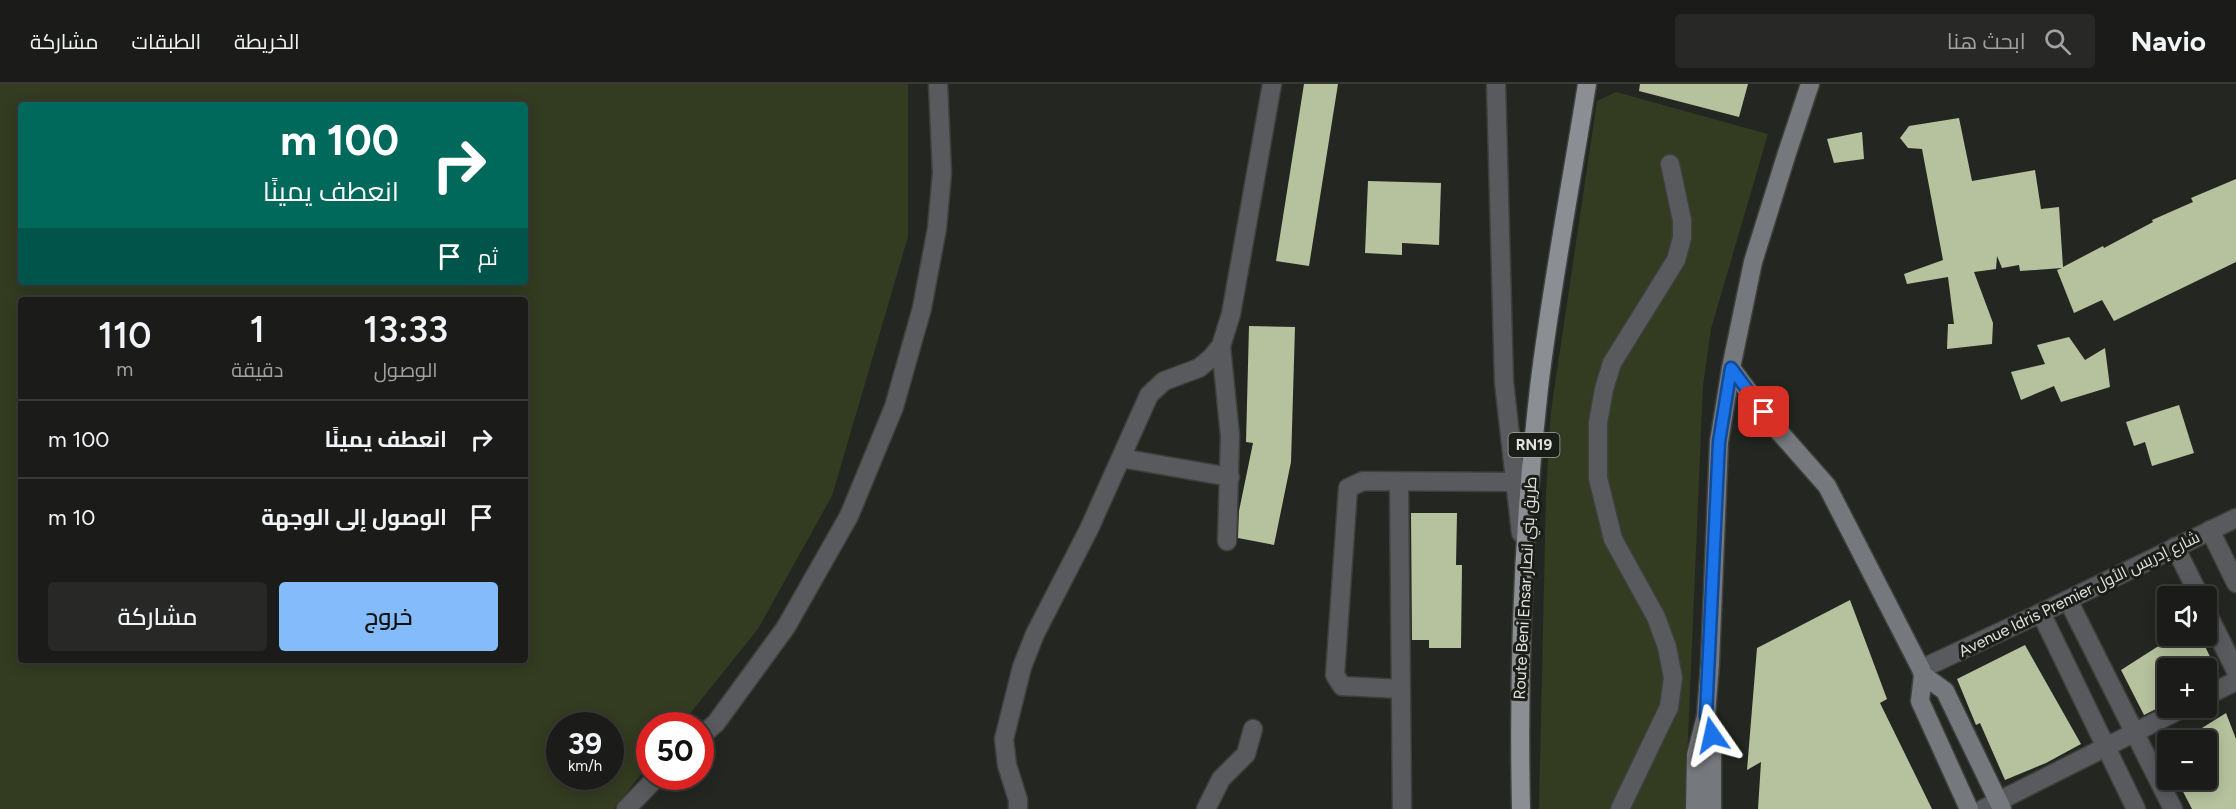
<!DOCTYPE html>
<html lang="ar">
<head>
<meta charset="utf-8">
<style>
	:root { --surface:#1b1c19; --page:#282926; --text:#f1f3f6; --muted:#a0a1a2; --line:#393a38; --accent:#84bcfb }
	body { margin:0; font-family:Figtree,Cairo,sans-serif; background:var(--page); color:var(--text); direction:rtl; height:100vh; display:flex; flex-direction:column; font-size:22px; white-space:nowrap }
	* { box-sizing:border-box; margin:0 }
	p { font-size:20px; color:var(--muted) }
	.icon { flex:none; width:33px; height:33px; fill:none; stroke:currentColor; stroke-width:2; stroke-linecap:round; stroke-linejoin:round }
	.map { position:relative; flex:1; overflow:hidden; direction:ltr }
	.details { position:absolute; left:18px; top:213px; width:510px; height:366px; display:flex; flex-direction:column; background:var(--surface); border-radius:6px; box-shadow:0 3px 15px #0003,0 0 0 2px var(--line); direction:rtl }
	.details>* { flex:none }
	.guide { position:absolute; left:18px; top:18px; width:510px; height:183px; border-radius:6px; box-shadow:0 3px 15px #0003,0 0 0 2px var(--line); direction:rtl; background:#00695c; color:#fff; overflow:hidden }
	.buttons { position:absolute; left:2157px; top:502px; display:grid; gap:12px }
	.buttons a { display:grid; place-items:center; width:60px; height:60px; border-radius:6px; background:var(--surface); box-shadow:0 3px 15px #0003,0 0 0 2px var(--line); font-size:30px }
	.speed { position:absolute; left:546px; top:628px; display:flex; gap:12px; font-size:30px; font-weight:700; text-align:center }
	.speed>* { display:grid; place-content:center; width:78px; height:78px; border-radius:50%; background:var(--surface); box-shadow:0 3px 15px #0003,0 0 0 2px var(--line); line-height:1 }
	.speed small { font-size:15px; font-weight:400 }
	.speed .limit { border:9px solid #d22; background:#fff; color:#111 }
	.pin { position:absolute; display:grid; place-items:center; width:51px; height:51px; color:#fff; margin:-26px; border-radius:12px; box-shadow:0 3px 9px #0006 }
	.me { position:absolute; width:66px; margin:-33px; rotate:349deg; stroke-linejoin:round; filter:drop-shadow(0 0 4px #0008) }
	.turn { display:flex; align-items:center; gap:21px; height:126px; padding:0 30px; font-size:27px }
	.turn .icon { width:78px; height:78px; stroke-width:2.5 }
	.turn b { display:block; font-size:42px; line-height:51px }
	.then { display:flex; align-items:center; height:57px; padding:0 30px; background:#0003; gap:12px; font-size:22px }
	.eta { display:flex; justify-content:space-evenly; align-items:center; height:102px; text-align:center }
	.eta b { font-size:36px; font-weight:600; line-height:42px }
	.action { display:flex; gap:12px; margin-top:auto; padding:12px 30px }
	.action a { flex:1; height:69px; border-radius:6px; background:var(--accent); color:#111; font-size:24px; font-weight:600; line-height:69px; text-align:center }
	.action a+a { background:var(--page); color:var(--text) }
	ul { padding:0; list-style:none }
	li { display:flex; align-items:center; gap:18px; height:78px; padding:0 30px; border-top:2px solid var(--line) }
	li div { flex:1 }
	li b { display:block; font-size:22px }
	li em { font-style:normal }
	header { display:flex; align-items:center; gap:36px; box-sizing:border-box; height:84px; padding:0 30px; background:var(--surface); border-bottom:2px solid var(--line) }
	header strong { font-size:28px }
	nav { display:flex; gap:33px; margin-inline-start:auto; font-size:21px }
	.search { width:420px; height:54px; background:var(--page); display:flex; align-items:center; gap:15px; box-sizing:border-box; padding:0 21px; border-radius:6px; color:var(--muted); font-size:22px }
	.map>svg:first-child { display:block }
	.green { fill:#333b20; fill-rule:evenodd }
	.building { fill:#b6c29e }
	.lines { fill:none; stroke-linecap:round; stroke-linejoin:round }
	.street-casing { stroke:#3f403c; stroke-width:21 }
	.secondary-casing { stroke:#3f403c; stroke-width:21 }
	.primary-casing { stroke:#3f403c; stroke-width:21 }
	.street { stroke:#595a5d; stroke-width:18 }
	.secondary { stroke:#75787c; stroke-width:18 }
	.primary { stroke:#8b8f94; stroke-width:18 }
	.route-casing { stroke:#114b97; stroke-width:15 }
	.route { stroke:#1a73e8; stroke-width:10 }
	.labels { text-anchor:middle; dominant-baseline:central; stroke-width:6; stroke-linejoin:round; paint-order:stroke }
	.shield { fill:#1b1d18; stroke:#a6a8a4; stroke-width:1.5 }
	.shield-label { font-size:15px; font-weight:bold; fill:#e2e3e0 }
	.street-label { font-size:16px; fill:#e2e3e0; stroke:#1b1d18 }
</style>
</head>
<body>
<header>
<strong>Navio</strong>
<div class="search"><svg class="icon" aria-label="search" viewBox="0 0 24 24"><circle cx="10" cy="10" r="6"/><path d="M15 15l6 6"/></svg>ابحث هنا</div>
<nav><a>الخريطة</a><a>الطبقات</a><a>مشاركة</a></nav>
</header>
<div class="map">
<svg width="2236" height="725" viewBox="0 0 2236 725">
	<rect width="100%" height="100%" fill="#242621"/>
	<g class="green">
		<path d="M 0,0 L 908,0 L 908,153 L 832,412 L 758,545 L 680,642 L 650,642 L 649,680 L 614,725 L 0,725 ZM 21,21 L 525,21 L 525,198 L 21,198 ZM 21,216 L 525,216 L 525,576 L 21,576 ZM 560,642 L 610,642 L 610,693 L 560,693 Z"/>
		<polygon points="1616,8 1768,50 1711,245 1703,302 1685,725 1539,725 1546,408 1551,327 1597,17"/>
	</g>
	<g class="building">
		<polygon points="1304,0 1338,0 1309,182 1276,177"/>
		<polygon points="1640,0 1748,0 1739,33 1639,7"/>
		<polygon points="1959,34 1972,97 2035,86 2041,125 2059,123 2063,183 2103,162 2104,164 2153,138 2152,136 2193,118 2191,114 2236,95 2236,178 2114,237 2102,216 2074,229 2057,186 2062,184 2020,187 2019,181 2002,184 1997,172 1996,185 1974,188 1993,239 1992,260 1947,265 1948,240 1954,240 1948,193 1907,200 1904,190 1943,176 1922,65 1908,64 1900,54 1909,42"/>
		<polygon points="1862,48 1864,75 1834,79 1827,55"/>
		<polygon points="1368,97 1441,99 1439,161 1402,159 1402,171 1365,169"/>
		<polygon points="1249,242 1295,243 1291,378 1274,461 1238,454 1239,427 1253,359 1246,358"/>
		<polygon points="2069,253 2085,276 2105,264 2110,303 2061,318 2054,302 2021,316 2011,288 2045,280 2037,261"/>
		<polygon points="2179,321 2194,369 2152,382 2145,358 2134,362 2126,338"/>
		<polygon points="1411,429 1457,429 1456,481 1462,481 1461,564 1429,564 1429,556 1412,556"/>
		<polygon points="1850,516 1887,615 1880,619 1932,725 1758,725 1761,678 1747,686 1757,564"/>
		<polygon points="2197,552 2200,552 2216,585 2168,585 2168,619 2144,631 2121,586 2157,563"/>
		<polygon points="2025,561 2081,660 2046,679 2005,696 1980,639 1976,641 1957,595"/>
		<polygon points="2226,629 2236,655 2236,725 2192,725 2177,696 2206,696 2206,657 2181,657"/>
	</g>
	<g class="lines">
		<defs>
			<g id="street">
				<polyline points="1496,0 1504,298 1521,449"/>
				<polyline points="1221,262 1230,352 1227,457"/>
				<polyline points="1121,374 1230,393"/>
				<polyline points="1399,399 1402,725"/>
				<polyline points="2210,446 2236,499"/>
				<polyline points="2175,463 2200,513"/>
				<polyline points="2068,516 2173,725"/>
				<polyline points="2206,527 2236,587"/>
				<polyline points="2041,529 2136,725"/>
				<polyline points="1921,585 2041,529 2236,434"/>
				<polyline points="1401,605 1342,602 1335,591 1348,404 1363,397 1516,398"/>
				<polyline points="2206,612 2236,597"/>
				<polyline points="700,653 716,639 786,543 849,432 894,323 922,224 937,144 942,89 938,0"/>
				<polyline points="626,725 657,693"/>
				<polyline points="1018,725 1018,716 1007,681 1004,655 1022,583 1035,550 1089,445 1149,311 1164,297 1199,284 1211,274 1221,262 1231,230 1272,0"/>
				<polyline points="1206,725 1221,695 1246,670 1253,645"/>
				<polyline points="1620,725 1669,623 1673,594 1667,563 1656,533 1613,455 1598,394 1598,339 1604,305 1612,279 1676,176 1682,154 1682,136 1670,80"/>
				<polyline points="1983,725 2183,624"/>
			</g>
			<g id="secondary">
				<polyline points="1731,284 1775,343 1827,402 1921,585 1923,591 1920,617 1969,725"/>
				<polyline points="1923,591 1945,607 2002,725"/>
				<polyline points="1706,632 1712,651 1712,725"/>
				<polyline points="1695,725 1696,671 1706,632 1710,580 1719,358 1731,284 1753,178 1787,69 1810,0"/>
			</g>
			<path id="primary" d="M 1521,725 C 1518,584 1523,444 1539,304 C 1551,203 1571,101 1587,0"/>
		</defs>
		<use href="#street" class="street-casing"/>
		<use href="#secondary" class="secondary-casing"/>
		<use href="#primary" class="primary-casing"/>
		<use href="#street" class="street"/>
		<use href="#secondary" class="secondary"/>
		<use href="#primary" class="primary"/>
	</g>
	<g class="lines">
		<defs>
			<polyline id="route" points="1712,651 1706,632 1719,358 1731,284 1764,328"/>
		</defs>
		<use href="#route" class="route-casing"/>
		<use href="#route" class="route"/>
	</g>
	<g class="labels">
		<rect class="shield" x="1508.5" y="349" width="51" height="24" rx="4.5"/>
		<g class="shield-label">
			<text x="1534" y="361">RN19</text>
		</g>
		<g class="street-label">
			<text transform="translate(1525 504) rotate(-87)">Route Beni Ensar طريق بني انصار</text>
			<text transform="translate(2079 510) rotate(-26)">Avenue Idris Premier شارع إدريس الأول</text>
		</g>
	</g>
</svg>
<div class="buttons">
<a><svg class="icon" aria-label="sound" viewBox="0 0 24 24"><path d="M4 9h4l5-4v14l-5-4H4zM17 9q2 3 0 6"/></svg></a>
<a>+</a>
<a>−</a>
</div>
<div class="speed"><div>39<small>km/h</small></div><div class="limit">50</div></div>
<div class="pin" style="left:1764px;top:328px;background:#d93025"><svg class="icon" aria-label="arrive" viewBox="0 0 24 24"><path d="M6 21V4h12l-3 4 3 4H6"/></svg></div>
<svg class="me" style="left:1712px;top:651px" viewBox="-20 -20 40 40"><path d="M0-17L14 15 0 8-14 15z" fill="#1a73e8" stroke="#fff" stroke-width="4"/></svg>
<div class="guide">
<div class="turn"><svg class="icon" aria-label="right" viewBox="0 0 24 24"><path d="M7 20v-9h11M14 6l5 5-5 5"/></svg><div><b>100 m</b>انعطف يمينًا</div></div>
<div class="then">ثم<svg class="icon" aria-label="arrive" viewBox="0 0 24 24"><path d="M6 21V4h12l-3 4 3 4H6"/></svg></div>
</div>
<section class="details">
<div class="eta">
<div><b>13:33</b><p>الوصول</p></div>
<div><b>1</b><p>دقيقة</p></div>
<div><b>110</b><p>m</p></div>
</div>
<ul>
<li><svg class="icon" aria-label="right" viewBox="0 0 24 24"><path d="M7 20v-9h11M14 6l5 5-5 5"/></svg><div><b>انعطف يمينًا</b></div><em>100 m</em></li>
<li><svg class="icon" aria-label="arrive" viewBox="0 0 24 24"><path d="M6 21V4h12l-3 4 3 4H6"/></svg><div><b>الوصول إلى الوجهة</b></div><em>10 m</em></li>
</ul>
<div class="action"><a>خروج</a><a>مشاركة</a></div>
</section>
</div>
</body>
</html>
